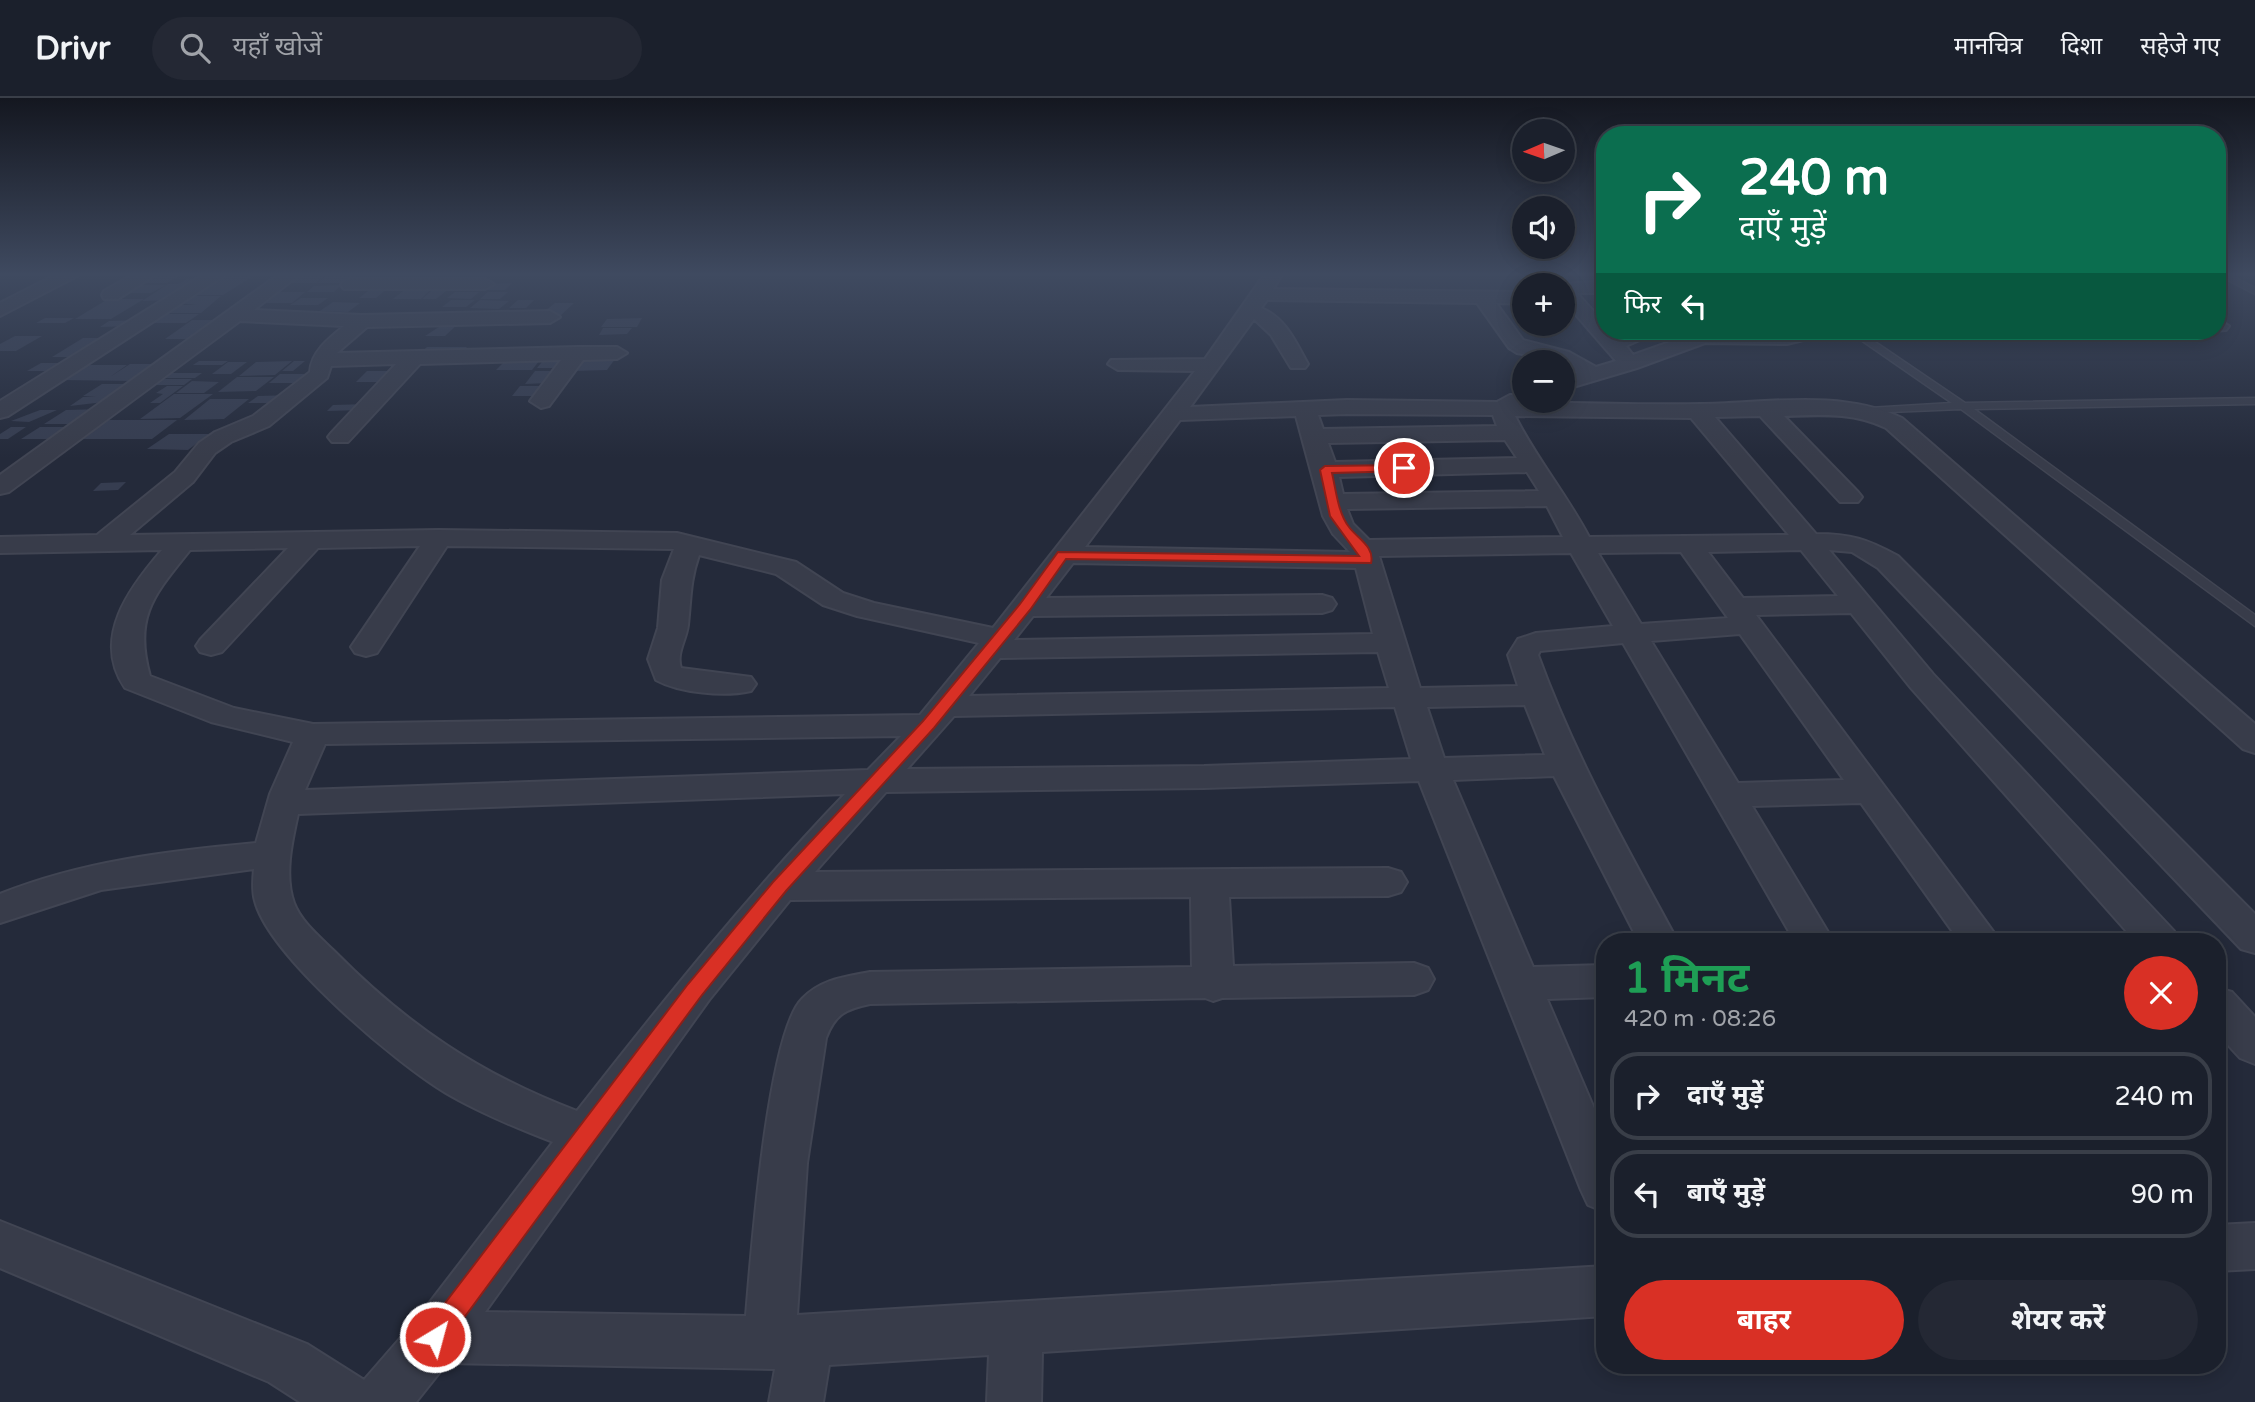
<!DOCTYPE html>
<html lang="hi">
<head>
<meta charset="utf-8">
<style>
	:root { --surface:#1b202c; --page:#242834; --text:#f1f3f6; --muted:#a0a3a9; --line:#393e48; --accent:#d93025 }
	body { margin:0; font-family:"Varela Round","Noto Sans Devanagari",sans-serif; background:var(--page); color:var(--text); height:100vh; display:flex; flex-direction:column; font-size:26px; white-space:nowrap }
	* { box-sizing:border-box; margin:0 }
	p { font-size:23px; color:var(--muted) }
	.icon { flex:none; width:38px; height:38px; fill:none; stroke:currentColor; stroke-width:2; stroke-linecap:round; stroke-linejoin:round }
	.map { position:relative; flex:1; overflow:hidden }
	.drawer { position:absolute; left:1596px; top:835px; width:630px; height:441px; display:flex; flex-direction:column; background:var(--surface); border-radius:28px; box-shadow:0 4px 18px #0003,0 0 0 2px var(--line) }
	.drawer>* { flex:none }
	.hud { position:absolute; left:1596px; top:28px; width:630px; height:214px; border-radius:28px; box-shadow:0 4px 18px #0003,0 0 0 2px var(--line); background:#0b6e4f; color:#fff; overflow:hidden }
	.needle { width:46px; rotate:268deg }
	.controls { position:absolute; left:1512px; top:21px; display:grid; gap:14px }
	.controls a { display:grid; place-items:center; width:63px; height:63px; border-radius:50%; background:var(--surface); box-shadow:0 4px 18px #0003,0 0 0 2px var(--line); font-size:35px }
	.pin { position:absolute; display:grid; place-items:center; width:60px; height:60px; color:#fff; margin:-30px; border:4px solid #fff; border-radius:50%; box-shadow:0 2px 7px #0007 }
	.me { position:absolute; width:77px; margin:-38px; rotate:37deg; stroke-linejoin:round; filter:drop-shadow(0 0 5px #0008) }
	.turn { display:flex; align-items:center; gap:24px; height:147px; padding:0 28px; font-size:32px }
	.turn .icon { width:91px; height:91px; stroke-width:2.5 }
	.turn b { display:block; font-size:49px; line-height:60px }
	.then { display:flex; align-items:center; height:66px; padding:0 28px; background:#0003; gap:14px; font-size:26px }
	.round { display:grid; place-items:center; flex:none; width:74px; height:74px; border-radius:37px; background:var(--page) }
	.head { display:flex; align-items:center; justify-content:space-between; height:119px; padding:0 28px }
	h1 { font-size:42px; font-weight:700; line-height:52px; color:#1e9e55 }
	.action { display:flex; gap:14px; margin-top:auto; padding:14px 28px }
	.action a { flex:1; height:80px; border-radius:42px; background:var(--accent); color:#fff; font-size:28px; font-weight:700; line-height:80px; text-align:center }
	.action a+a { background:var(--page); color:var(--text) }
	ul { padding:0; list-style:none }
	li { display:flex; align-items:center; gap:21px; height:88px; margin:0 14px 10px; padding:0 14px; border:4px solid var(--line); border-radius:28px }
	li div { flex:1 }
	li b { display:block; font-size:26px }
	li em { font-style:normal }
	header { display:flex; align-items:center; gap:42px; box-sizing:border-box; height:98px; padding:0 35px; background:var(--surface); border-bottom:2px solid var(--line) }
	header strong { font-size:33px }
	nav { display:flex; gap:38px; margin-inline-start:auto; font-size:24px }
	.search { width:490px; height:63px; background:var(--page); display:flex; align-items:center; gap:18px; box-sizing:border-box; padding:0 24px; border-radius:38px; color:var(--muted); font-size:26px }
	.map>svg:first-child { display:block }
	.building { fill:#363d50 }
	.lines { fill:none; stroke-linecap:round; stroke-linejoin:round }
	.service-casing { stroke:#414553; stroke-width:3 }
	.minor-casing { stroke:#414553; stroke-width:4 }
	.service { fill:#383c4a; fill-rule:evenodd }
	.minor { fill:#383c4a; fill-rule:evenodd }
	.route { fill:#d93025; stroke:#8d1f18; stroke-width:2 }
</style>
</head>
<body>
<header>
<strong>Drivr</strong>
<div class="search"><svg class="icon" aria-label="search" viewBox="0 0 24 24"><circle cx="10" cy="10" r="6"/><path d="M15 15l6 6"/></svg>यहाँ खोजें</div>
<nav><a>मानचित्र</a><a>दिशा</a><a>सहेजे गए</a></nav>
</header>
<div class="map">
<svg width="2255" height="1304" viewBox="0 0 2255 1304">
	<rect width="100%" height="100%" fill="#242a3a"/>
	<g class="building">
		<polygon points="154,177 180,177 167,185 140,185"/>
		<polygon points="222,177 255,177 223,197 191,197"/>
		<polygon points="326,177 316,185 287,185 298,178"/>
		<polygon points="328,177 358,177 347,185 317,185"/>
		<polygon points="187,181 206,182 172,202 142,203 168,186 178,186"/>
		<polygon points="512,185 505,192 486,192 493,186"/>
		<polygon points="139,187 166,187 151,195 124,195"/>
		<polygon points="341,187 334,194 307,194 314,188"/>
		<polygon points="373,189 389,189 376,200 359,200"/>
		<polygon points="403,193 429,193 421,201 393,201"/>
		<polygon points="431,193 446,193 436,201 422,201"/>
		<polygon points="277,194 305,194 292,205 262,205"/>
		<polygon points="455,194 479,194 471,201 447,200"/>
		<polygon points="488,194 508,194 500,201 480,201"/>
		<polygon points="189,198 221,198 201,215 164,215 177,207 197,207 178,205"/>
		<polygon points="301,200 328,200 318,207 290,207"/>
		<polygon points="108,201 144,201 111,221 75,221"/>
		<polygon points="451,202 475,202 466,209 442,209"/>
		<polygon points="480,202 509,203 499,211 470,210"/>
		<polygon points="518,202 534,202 526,210 509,210"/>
		<polygon points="333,204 360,205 348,214 320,213"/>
		<polygon points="555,205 574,205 560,218 540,217"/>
		<polygon points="162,216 199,216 186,225 148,225"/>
		<polygon points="45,220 74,220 65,225 36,225"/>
		<polygon points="642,220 637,229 601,229 607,221"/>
		<polygon points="142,222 133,228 100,229 109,223"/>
		<polygon points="192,222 227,222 201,241 165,241"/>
		<polygon points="445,225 459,225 445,238 425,238"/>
		<polygon points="603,230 632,230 627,236 599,237"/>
		<polygon points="15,238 42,238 16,253 0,253 0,246"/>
		<polygon points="83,240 115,240 85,259 52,259"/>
		<polygon points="427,249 467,249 459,257 418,257"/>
		<polygon points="544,257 532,272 496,272 510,258"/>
		<polygon points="569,258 560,270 537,270 546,259"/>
		<polygon points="615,261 607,272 573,273 581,262"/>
		<polygon points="199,263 228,263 222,267 193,267"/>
		<polygon points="292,263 275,277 239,278 256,264"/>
		<polygon points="294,263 305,263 293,273 282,273"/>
		<polygon points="228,264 247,264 231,276 212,276"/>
		<polygon points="41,265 74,265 61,273 27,273"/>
		<polygon points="130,266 160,266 135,283 60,282 81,267 127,267 110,279"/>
		<polygon points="367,273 399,273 388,284 356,284"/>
		<polygon points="535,273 559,273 549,285 525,286"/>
		<polygon points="169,275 202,275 195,280 162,280"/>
		<polygon points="280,276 314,276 304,285 269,285"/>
		<polygon points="237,279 274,279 256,293 218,294"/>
		<polygon points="161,281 192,281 184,287 152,287"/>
		<polygon points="192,283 219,284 204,295 176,295"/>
		<polygon points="102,286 134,286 104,304 70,308 83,299 96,299 83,298"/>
		<polygon points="167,288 183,288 160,305 150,305 163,296 156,295"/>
		<polygon points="520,288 549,288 541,298 512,298"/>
		<polygon points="174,296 213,296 180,320 140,321"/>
		<polygon points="293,297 285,305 248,305 258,298"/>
		<polygon points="210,301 249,301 224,321 184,322"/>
		<polygon points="367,306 362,312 327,313 333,307"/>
		<polygon points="103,311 81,326 44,326 66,312"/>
		<polygon points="40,312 57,312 29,324 11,323"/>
		<polygon points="108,322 177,322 152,341 82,341"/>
		<polygon points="11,329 26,329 8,341 0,341 0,336"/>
		<polygon points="40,329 78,329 60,341 21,341"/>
		<polygon points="169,336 209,336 188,352 147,351"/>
		<polygon points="126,384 118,392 93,393 101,385"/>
	</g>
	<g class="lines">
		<defs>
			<g id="service">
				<polygon points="2218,177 2229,177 2255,190 2255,196"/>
				<polygon points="1848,233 1859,233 1965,305 2255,300 2255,306 1974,311 2255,517 2255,528 1961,311 1865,315 1864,313 1869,310 1952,305"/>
			</g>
			<g id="minor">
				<polygon points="55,177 79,177 0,218 0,205"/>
				<polygon points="132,177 155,177 118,201 104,201 102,197 104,193"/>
				<polygon points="203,177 225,177 8,318 0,320 0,303"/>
				<path d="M 278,177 L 299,177 L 254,212 L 362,217 L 550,213 L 560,219 L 550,225 L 367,229 L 337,255 L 578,249 L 617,249 L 627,255 L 617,261 L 583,262 L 549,308 L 541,310 L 530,303 L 561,262 L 420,266 L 348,344 L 332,344 L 328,339 L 332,334 L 396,266 L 331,268 L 327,280 L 269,328 L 231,344 L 215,355 L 193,384 L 130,437 L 439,432 L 677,435 L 796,464 L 843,495 L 874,505 L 993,530 L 1195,273 L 1118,272 L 1108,266 L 1111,262 L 1205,261 L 1264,177 L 1282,177 L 1273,191 L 1524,194 L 1524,206 L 1496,205 L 1523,242 L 1569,254 L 1596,269 L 1616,263 L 1563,202 L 1565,186 L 1605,183 L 1605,195 L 1577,195 L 1605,226 L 1605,233 L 1611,233 L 1616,238 L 1628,233 L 1654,233 L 1651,237 L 1626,248 L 1633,257 L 1701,233 L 1827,233 L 1824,237 L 1787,246 L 1705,245 L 1637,270 L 1563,292 L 1563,279 L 1577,275 L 1563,264 L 1517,255 L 1509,250 L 1477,205 L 1267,202 L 1261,210 C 1286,220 1296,245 1308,266 L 1305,270 L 1291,270 L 1271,237 L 1254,221 L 1190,309 L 1347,302 L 1497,304 L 1510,297 L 1524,297 L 1527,304 C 1585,305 1643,307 1700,306 C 1766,305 1841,291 1902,320 L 2255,626 L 2255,655 L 2243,651 L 1886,330 C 1853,314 1821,317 1784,318 L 1858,394 L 1862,399 L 1858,404 L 1840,404 L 1760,318 L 1715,319 L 1816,436 C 1851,436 1867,441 1898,458 L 2255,816 L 2255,855 L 2241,851 L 1878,470 L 1852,454 L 1829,452 L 1933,576 L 2174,833 L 2179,844 L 2136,844 L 1911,590 L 1851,515 L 1756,517 L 2001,844 L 1960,844 L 1861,705 L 1752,708 L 1834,844 L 1795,844 L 1623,545 L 1540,553 L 1538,557 C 1575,659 1626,748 1678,844 L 1639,844 L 1554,678 L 1453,682 L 1533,869 L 1605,867 L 1605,899 L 1547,901 L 1605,1036 L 1605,1114 L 1588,1107 L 1581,1092 L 1419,683 L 1204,690 L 886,694 L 815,774 L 1388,770 L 1401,774 L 1407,784 L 1401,794 L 1388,798 L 1229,799 L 1233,868 L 1414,865 L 1428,870 L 1434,881 L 1428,892 L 1414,897 L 1222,900 L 1213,903 L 1205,900 L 870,906 C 846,911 835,916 826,940 L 807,1065 L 797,1217 L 1605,1168 L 1605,1218 L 1042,1254 L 1041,1304 L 987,1304 L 989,1257 L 829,1267 L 823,1304 L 769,1304 L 775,1271 L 447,1265 L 416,1304 L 300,1304 L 269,1284 L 0,1170 L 0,1123 L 307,1246 L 364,1282 L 417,1221 L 553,1044 C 517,1030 480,1015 446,995 C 397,966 269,858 255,803 C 252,793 253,781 254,771 L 101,792 L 0,825 L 0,796 C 82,763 169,753 256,745 L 270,696 L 293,644 L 211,624 L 125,590 C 91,540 130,489 162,452 L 0,455 L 0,439 L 97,437 L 175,374 L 199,345 L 215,334 L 253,318 L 310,274 C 311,254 329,240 344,228 L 240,223 L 9,394 L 0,396 L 0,377 ZM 1347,316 L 1493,317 L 1497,328 L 1323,331 L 1318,317 ZM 1296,318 L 1323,418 L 1333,436 L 1350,454 L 1085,449 L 1180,322 ZM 1515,318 L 1691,320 L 1789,437 L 1589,439 C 1567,397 1536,360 1515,318 ZM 1505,342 L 1517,360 L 1335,364 L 1328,345 ZM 1527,374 L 1539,393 L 1343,396 L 1339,379 ZM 1547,408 L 1563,439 L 1369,442 L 1353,426 L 1347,411 ZM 420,448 L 351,549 L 355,555 L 366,558 L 377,555 L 447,448 L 674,451 L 662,482 L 658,530 L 648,561 L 656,582 C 680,595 724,599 751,593 L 756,586 L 751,579 L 681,570 C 676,555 686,543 688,527 C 691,500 690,483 699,457 L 776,476 L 823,507 L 857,518 L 979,545 L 920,617 L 313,626 L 234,610 L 150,578 C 133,518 155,496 190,452 L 288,450 L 200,542 L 196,548 L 200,554 L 211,557 L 222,554 L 318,450 ZM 1801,452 L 1838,498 L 1743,500 L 1708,454 ZM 1681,454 L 1728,520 L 1641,526 L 1598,455 ZM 1571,455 L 1613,528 L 1536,535 L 1518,541 L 1508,557 L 1518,588 L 1420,590 L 1379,458 ZM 1073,465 L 1356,470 L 1373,536 L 1014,542 L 1033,518 L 1322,515 L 1332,512 L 1336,506 L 1332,500 L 1322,497 L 1046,500 ZM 1740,536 L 1844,682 L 1738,685 L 1651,543 ZM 1378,554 L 1389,590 L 969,598 L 1000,560 ZM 1525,607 L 1545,657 L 1444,660 L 1427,609 ZM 1395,609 L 1411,661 L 1204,668 L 907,671 L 954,618 ZM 901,638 L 868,672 L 305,692 L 325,646 ZM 845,696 C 749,796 663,903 577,1013 C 481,977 407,927 335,854 C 321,840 301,824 294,805 C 284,778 292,743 298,716 ZM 1191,799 L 1192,869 L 870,874 C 845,879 821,881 802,901 C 767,936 751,1160 746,1218 L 485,1214 L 709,902 L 790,802 Z"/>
				<polygon points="350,181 485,181 494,186 485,191 344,191 341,187 344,183"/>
				<polygon points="2217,221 2229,228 2226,232 2214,233 2217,233"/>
				<polygon points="2217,890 2232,894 2255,919 2255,966 2240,960 2217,935"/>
				<polygon points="2255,1125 2255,1171 2217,1173 2217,1127"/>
			</g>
		</defs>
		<use href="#service" class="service-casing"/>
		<use href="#minor" class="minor-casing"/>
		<use href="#service" class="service"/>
		<use href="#minor" class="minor"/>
	</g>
	<linearGradient id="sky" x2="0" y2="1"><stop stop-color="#141720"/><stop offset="0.49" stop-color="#3f4a60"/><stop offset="1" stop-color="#3f4a60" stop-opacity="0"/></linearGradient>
	<rect width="2255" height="360" fill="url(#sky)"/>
	<path class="route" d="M 1404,367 L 1410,370 L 1408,373 L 1332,375 C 1336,392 1338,415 1349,429 C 1358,441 1375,449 1371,465 L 1066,461 L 1030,512 L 934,630 L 786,793 L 702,897 L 444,1247 L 435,1251 L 426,1247 L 423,1239 L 426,1230 L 688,886 L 773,784 L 923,623 L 1020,506 L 1058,454 L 1359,458 L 1330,418 L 1320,372 L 1325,368 Z"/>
</svg>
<div class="controls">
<a><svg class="needle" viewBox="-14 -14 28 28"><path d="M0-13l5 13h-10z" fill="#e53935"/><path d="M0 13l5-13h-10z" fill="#a0a3a9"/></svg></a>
<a><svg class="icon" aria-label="sound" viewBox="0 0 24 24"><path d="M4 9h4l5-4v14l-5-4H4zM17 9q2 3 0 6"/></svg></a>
<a>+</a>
<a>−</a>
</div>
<div class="pin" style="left:1404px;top:370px;background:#d93025"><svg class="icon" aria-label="arrive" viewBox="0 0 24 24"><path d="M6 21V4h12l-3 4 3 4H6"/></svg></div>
<svg class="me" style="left:435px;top:1239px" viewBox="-20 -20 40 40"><circle r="17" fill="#d93025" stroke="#fff" stroke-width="3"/><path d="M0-11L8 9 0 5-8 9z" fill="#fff"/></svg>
<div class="hud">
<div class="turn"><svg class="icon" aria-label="right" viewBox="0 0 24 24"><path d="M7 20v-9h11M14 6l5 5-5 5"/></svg><div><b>240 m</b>दाएँ मुड़ें</div></div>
<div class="then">फिर<svg class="icon" aria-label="left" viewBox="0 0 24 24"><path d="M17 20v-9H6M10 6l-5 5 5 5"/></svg></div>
</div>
<section class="drawer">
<div class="head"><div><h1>1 मिनट</h1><p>420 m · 08:26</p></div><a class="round" style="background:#d93025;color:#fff"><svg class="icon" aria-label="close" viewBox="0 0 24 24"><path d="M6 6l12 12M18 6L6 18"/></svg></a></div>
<ul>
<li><svg class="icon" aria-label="right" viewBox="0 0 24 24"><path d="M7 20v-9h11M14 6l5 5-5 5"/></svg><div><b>दाएँ मुड़ें</b></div><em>240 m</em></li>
<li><svg class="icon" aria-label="left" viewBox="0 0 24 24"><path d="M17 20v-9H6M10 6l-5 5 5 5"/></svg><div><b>बाएँ मुड़ें</b></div><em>90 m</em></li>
</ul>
<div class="action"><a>बाहर</a><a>शेयर करें</a></div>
</section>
</div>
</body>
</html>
